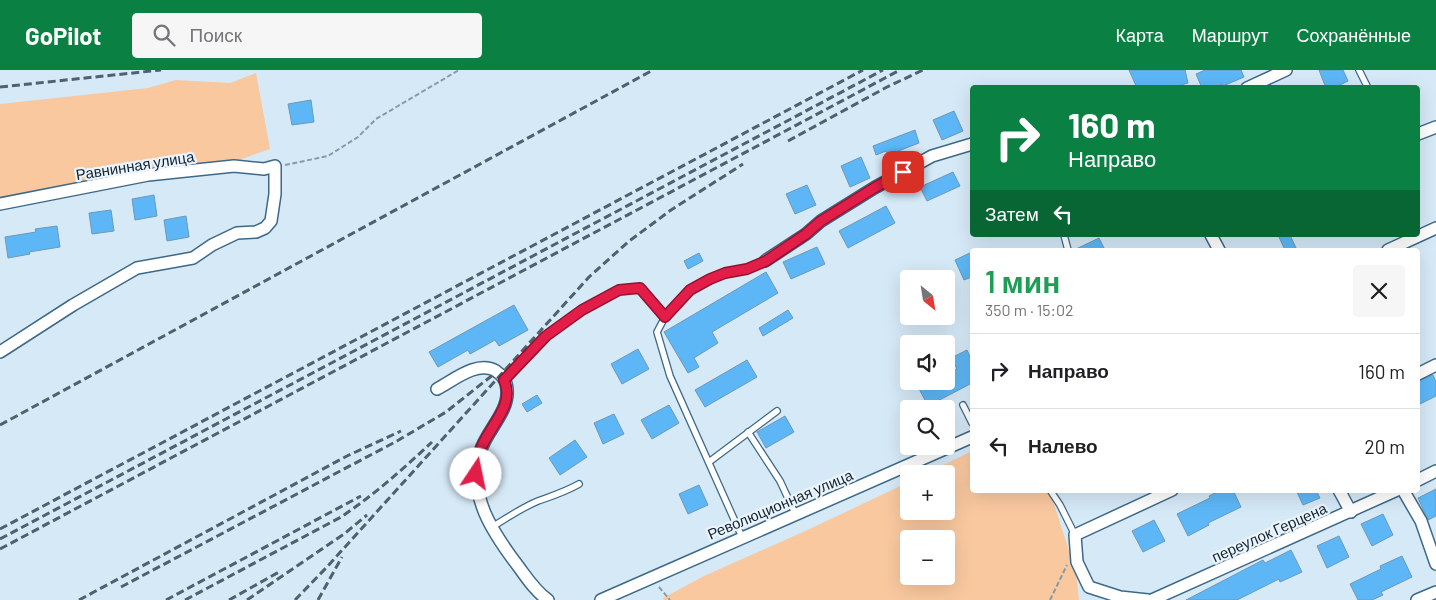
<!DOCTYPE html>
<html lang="ru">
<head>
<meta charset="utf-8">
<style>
	:root { --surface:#fff; --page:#f6f6f6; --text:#202124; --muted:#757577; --line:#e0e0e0; --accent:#0b8043 }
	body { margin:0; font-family:Barlow,sans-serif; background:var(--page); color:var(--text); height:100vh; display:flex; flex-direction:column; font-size:19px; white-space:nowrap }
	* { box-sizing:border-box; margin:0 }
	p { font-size:16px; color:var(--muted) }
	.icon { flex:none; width:28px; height:28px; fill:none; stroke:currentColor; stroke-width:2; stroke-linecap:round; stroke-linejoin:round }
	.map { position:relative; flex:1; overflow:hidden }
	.details { position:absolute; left:970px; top:178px; width:450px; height:245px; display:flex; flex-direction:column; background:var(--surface); border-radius:5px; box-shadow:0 5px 20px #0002 }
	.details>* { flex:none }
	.guide { position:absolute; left:970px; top:15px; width:450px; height:152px; border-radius:5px; box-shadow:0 5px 20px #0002; background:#0b8043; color:#fff; overflow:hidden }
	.needle { width:32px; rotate:150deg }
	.controls { position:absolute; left:900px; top:200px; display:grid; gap:10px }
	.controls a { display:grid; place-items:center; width:55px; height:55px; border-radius:5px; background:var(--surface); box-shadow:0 5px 20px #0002; font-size:25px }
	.pin { position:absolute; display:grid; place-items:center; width:42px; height:42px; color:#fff; margin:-21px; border-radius:10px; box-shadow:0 2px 8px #0006 }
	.me { position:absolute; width:55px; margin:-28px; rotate:11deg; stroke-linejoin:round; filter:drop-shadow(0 0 4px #0008) }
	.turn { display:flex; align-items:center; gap:18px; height:105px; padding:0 15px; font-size:22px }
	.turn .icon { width:65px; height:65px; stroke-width:2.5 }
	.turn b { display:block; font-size:35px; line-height:42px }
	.then { display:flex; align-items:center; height:48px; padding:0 15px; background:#0003; gap:10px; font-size:19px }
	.round { display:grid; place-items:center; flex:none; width:52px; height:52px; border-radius:5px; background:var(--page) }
	.overview { display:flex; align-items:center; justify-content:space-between; height:85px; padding:0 15px }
	h1 { font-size:30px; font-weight:600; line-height:38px; color:#1e9e55 }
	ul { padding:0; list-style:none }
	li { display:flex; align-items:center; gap:15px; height:75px; padding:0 15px; border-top:1px solid var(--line) }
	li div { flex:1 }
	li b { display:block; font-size:19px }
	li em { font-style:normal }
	header { display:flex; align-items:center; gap:30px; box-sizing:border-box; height:70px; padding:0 25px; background:var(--accent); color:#fff }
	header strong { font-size:24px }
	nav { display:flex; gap:28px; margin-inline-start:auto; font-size:18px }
	.search { width:350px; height:45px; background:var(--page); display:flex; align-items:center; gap:12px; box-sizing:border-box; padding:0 18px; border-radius:5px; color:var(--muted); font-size:19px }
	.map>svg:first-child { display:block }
	.green { fill:#f9c89f; fill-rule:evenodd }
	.building { fill:#5db7f6; stroke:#6c99ba }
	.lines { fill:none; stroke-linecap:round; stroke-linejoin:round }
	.service-casing { stroke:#3d6988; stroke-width:8 }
	.minor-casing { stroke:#3d6988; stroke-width:14 }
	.path { stroke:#889ba8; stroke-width:2; stroke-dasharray:5 2.5; stroke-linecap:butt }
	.service { stroke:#fff; stroke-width:5.5 }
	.minor { stroke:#fff; stroke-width:11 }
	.rail { stroke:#4e616e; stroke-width:3; stroke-dasharray:8 4; stroke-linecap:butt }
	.route-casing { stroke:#92132f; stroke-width:12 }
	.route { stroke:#e11d48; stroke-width:9 }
	.labels { text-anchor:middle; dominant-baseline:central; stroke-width:4.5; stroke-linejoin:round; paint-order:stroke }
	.street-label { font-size:15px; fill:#122431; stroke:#ebf4fc }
</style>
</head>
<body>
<header>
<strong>GoPilot</strong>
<div class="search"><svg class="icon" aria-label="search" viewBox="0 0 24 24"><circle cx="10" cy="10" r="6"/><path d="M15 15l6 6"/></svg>Поиск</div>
<nav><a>Карта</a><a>Маршрут</a><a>Сохранённые</a></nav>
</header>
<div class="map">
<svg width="1436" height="530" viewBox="0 0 1436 530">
	<rect width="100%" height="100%" fill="#d6e9f7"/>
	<g class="green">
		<polygon points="256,3 270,79 233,92 147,99 0,127 0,34 148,18 176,10 230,13"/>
		<path d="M 972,381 L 972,420 L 1047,420 L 1052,428 L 1076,502 L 1079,530 L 664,530 L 663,528 L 704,506 L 803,462 L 909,412 L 909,441 L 946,441 L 946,404 L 925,404 ZM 909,469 L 946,469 L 946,506 L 909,506 Z"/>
	</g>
	<g class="building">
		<polygon points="1129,0 1185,0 1188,13 1170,18 1137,18"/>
		<polygon points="1205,0 1241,0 1244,7 1223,16 1222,14 1213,18 1202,18 1196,4"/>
		<polygon points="1319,0 1343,0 1348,11 1334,18 1326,18"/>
		<polygon points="311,30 314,52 292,55 288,34"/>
		<polygon points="954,41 963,61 942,70 933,50"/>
		<polygon points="915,60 919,73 888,85 886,81 876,85 873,76"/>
		<polygon points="861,87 870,108 850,117 841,96"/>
		<polygon points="953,102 960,116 927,131 920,117"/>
		<polygon points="807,115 816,135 795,144 786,124"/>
		<polygon points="154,125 157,146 135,150 132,129"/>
		<polygon points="886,136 895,153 848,178 839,161"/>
		<polygon points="111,140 114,161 92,164 89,143"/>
		<polygon points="186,146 189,167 167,171 164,150"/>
		<polygon points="57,156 60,177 29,182 30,184 8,188 5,167 36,162 35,159"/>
		<polygon points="1278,165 1290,165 1297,180 1285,180"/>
		<polygon points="1099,168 1105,180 1074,180"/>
		<polygon points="817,177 825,194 791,209 783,192"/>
		<polygon points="972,182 972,207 964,210 955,190"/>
		<polygon points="699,183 703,191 688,199 684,191"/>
		<polygon points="766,202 778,223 712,262 718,273 694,288 699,297 688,303 664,262"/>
		<polygon points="514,235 528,260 499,276 495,270 470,284 468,280 438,297 429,282"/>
		<polygon points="788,240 793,248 763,266 759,258"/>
		<polygon points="638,279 649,299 622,314 611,294"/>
		<polygon points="967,280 972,291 972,313 928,336 915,311 946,311 946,304 957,299 951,288"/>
		<polygon points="747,290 757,307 705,337 695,320"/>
		<polygon points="1433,305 1436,312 1436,326 1420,334 1418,329 1418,311"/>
		<polygon points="537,325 542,333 527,342 522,334"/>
		<polygon points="669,335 679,353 652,369 641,350"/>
		<polygon points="614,344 624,364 603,374 594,353"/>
		<polygon points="785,346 794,362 766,378 757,362"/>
		<polygon points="575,370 587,387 560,405 549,388"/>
		<polygon points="699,415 708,435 688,444 679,424"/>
		<polygon points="1436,419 1436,446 1428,450 1418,428"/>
		<polygon points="1221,420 1233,420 1241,437 1208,453 1209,455 1188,466 1177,444 1210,428 1209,426"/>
		<polygon points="1296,420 1316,420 1320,428 1303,435"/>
		<polygon points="1383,444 1393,465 1372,476 1361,454"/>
		<polygon points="1154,450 1165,471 1143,482 1132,461"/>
		<polygon points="1339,466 1349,487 1327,498 1317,476"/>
		<polygon points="1291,480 1302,502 1280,512 1279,509 1237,530 1186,530 1263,490 1265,493"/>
		<polygon points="1402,486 1412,507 1381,522 1383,525 1372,530 1358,530 1350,514 1381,499 1380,496"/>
	</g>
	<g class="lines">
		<defs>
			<g id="service">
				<polyline points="1359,0 1368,18"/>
				<polyline points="1064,165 1068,180"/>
				<polyline points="665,247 657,262 670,306 742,467"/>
				<polyline points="504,310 546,267 582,240 619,220 640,218 665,247 672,241 675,235 690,220 710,209 725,203 747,199 765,191"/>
				<polyline points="963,335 972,353"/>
				<polyline points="748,362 780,411 795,443"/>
				<polyline points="709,392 777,341"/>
				<polyline points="1050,420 1060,435 1075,465"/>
				<path d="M 492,457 C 507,448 521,438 538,431 C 552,426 565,422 579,414"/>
			</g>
			<g id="minor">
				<polyline points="1247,18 1286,0"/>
				<polyline points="1418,64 1436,57"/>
				<polyline points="0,134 148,105 234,96 264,99 275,96 275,124 271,151 265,158 256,162 237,163 212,175 193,188 137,198 73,235 0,282"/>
				<polyline points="1211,165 1219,180"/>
				<polyline points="1388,180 1436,158"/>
				<polyline points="765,191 806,164 821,151 874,118 932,86 972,74"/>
				<polyline points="1418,304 1436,295"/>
				<path d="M 437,319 C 454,310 477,290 496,301 C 502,305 507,312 507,320 C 509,342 486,361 480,382 C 467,425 493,463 518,496 C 527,508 535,521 548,530"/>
				<polyline points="1418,410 1436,401"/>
				<polyline points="1339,420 1351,442"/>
				<polyline points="1403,420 1421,451 1436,494"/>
				<polyline points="601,530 972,367"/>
				<polyline points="1148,530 1120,527 1089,517 1077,492 1075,465 1172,420"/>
				<polyline points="1152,530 1397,420"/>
				<polyline points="1417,530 1436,522"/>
			</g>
		</defs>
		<use href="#service" class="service-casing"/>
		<use href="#minor" class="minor-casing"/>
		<g class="path">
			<polyline points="285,95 328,86 358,67 376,49 459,0"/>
			<polyline points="659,517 670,530"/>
			<polyline points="1050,530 1067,495"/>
		</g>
		<use href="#service" class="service"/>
		<use href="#minor" class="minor"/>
		<g class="rail">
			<polyline points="0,17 161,0"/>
			<polyline points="788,71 887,17 923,0"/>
			<polyline points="0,355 653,0"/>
			<polyline points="0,459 863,0"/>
			<polyline points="0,469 883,0"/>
			<polyline points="0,479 900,0"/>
			<polyline points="121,517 397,371 446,342 494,304"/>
			<polyline points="79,530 347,386 401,361"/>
			<polyline points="166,530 361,426"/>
			<path d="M 185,530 L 341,447 C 374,425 403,399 432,372"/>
			<polyline points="229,530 279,502"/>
			<polyline points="247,530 344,464 367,445"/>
			<polyline points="295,530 326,498 589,207 628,172 671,140 743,94"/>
			<polyline points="318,530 342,487"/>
		</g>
	</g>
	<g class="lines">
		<defs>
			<path id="route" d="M 476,404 C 478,396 478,388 480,381 C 488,357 516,336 504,310 L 546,266 L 582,240 L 619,220 L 640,218 L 665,247 L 690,220 L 710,209 L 725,203 L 747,199 L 766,191 L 806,164 L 821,151 L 874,118 L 903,102"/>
		</defs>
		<use href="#route" class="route-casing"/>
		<use href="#route" class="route"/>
	</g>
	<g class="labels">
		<g class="street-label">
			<text transform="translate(135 95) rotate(-9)">Равнинная улица</text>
			<text transform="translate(780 434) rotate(-23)">Революционная улица</text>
			<text transform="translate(1269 462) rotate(-24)">переулок Герцена</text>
		</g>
	</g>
</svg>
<div class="controls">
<a><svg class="needle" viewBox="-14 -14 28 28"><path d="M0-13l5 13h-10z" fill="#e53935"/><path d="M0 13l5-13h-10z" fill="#757577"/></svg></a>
<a><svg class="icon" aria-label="sound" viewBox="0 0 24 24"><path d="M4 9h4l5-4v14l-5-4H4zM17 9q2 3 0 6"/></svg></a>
<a><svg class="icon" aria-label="search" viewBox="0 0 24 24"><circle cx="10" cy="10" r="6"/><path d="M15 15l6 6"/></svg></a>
<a>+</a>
<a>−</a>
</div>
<div class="pin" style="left:903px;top:102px;background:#d93025"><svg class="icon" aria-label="arrive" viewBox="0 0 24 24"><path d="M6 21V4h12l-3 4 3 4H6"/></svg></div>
<svg class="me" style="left:476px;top:404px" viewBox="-20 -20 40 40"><circle r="19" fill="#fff"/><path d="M0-13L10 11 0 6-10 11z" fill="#e11d48"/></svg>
<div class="guide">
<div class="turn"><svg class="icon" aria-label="right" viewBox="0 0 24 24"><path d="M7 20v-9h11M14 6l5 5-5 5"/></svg><div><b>160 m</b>Направо</div></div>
<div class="then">Затем<svg class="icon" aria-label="left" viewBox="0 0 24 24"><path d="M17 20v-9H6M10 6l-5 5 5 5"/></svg></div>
</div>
<section class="details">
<div class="overview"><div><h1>1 мин</h1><p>350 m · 15:02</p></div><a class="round"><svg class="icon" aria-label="close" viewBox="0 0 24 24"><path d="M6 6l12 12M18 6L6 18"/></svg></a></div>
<ul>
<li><svg class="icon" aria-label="right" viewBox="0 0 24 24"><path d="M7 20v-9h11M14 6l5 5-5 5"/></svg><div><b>Направо</b></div><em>160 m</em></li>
<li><svg class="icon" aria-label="left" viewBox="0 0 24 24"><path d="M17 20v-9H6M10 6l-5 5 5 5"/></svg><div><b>Налево</b></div><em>20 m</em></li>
</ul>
</section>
</div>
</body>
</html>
